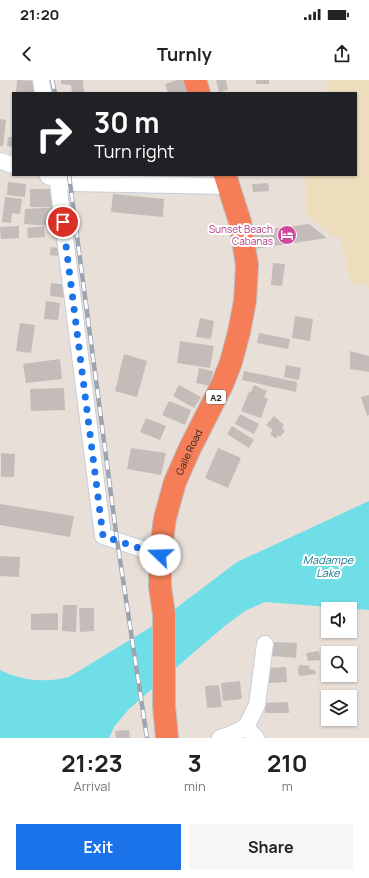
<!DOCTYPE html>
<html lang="en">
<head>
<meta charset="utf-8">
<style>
	:root { --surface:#fff; --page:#f6f6f6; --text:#222; --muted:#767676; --accent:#1a73e8 }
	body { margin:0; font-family:Manrope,sans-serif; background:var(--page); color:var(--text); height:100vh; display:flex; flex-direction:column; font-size:15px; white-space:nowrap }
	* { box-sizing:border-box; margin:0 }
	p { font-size:13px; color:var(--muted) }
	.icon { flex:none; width:22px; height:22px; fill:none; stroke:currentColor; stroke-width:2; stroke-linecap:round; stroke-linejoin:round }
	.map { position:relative; height:658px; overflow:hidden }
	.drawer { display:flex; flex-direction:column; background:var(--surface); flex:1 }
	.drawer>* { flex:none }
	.hud { position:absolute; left:12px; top:12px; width:345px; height:84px; border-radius:0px; box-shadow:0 1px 3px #0004; background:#202124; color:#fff; overflow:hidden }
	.controls { position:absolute; left:321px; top:522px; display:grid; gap:8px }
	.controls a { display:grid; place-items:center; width:36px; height:36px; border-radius:0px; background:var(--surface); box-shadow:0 1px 3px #0004; font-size:20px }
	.pin { position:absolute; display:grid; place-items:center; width:34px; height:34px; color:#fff; margin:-17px; border:2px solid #fff; border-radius:50%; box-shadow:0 1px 4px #0007 }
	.me { position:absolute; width:44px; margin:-22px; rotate:291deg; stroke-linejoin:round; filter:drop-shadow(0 0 3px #0008) }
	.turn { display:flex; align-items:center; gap:14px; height:84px; padding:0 16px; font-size:18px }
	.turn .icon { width:52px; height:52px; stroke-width:2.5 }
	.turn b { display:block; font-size:28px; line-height:34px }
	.eta { display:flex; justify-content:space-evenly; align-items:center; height:68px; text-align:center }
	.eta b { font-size:24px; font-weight:700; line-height:28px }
	.action { display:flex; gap:8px; margin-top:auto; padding:8px 16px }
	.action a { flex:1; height:46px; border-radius:0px; background:var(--accent); color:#fff; font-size:16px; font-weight:700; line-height:46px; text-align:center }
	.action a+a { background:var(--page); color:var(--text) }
	.status { display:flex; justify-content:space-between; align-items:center; height:28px; padding:0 20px; background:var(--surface); direction:ltr }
	.status svg { height:11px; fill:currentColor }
	header { display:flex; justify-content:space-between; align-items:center; height:52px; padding:0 16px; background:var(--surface); font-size:18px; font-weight:700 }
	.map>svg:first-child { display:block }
	.sand { fill:#edddbc }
	.water { fill:#70dee7 }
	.building { fill:#c4bcb9 }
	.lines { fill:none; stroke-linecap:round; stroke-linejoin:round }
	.minor-casing { stroke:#c7ced9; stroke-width:18 }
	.highway-casing { stroke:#bebebe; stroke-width:24 }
	.minor { stroke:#fff; stroke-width:16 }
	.highway { stroke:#f57e58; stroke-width:22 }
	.rail-casing { stroke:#9ca3b1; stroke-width:4.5 }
	.rail { stroke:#fff; stroke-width:3; stroke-dasharray:9; stroke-linecap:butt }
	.route { stroke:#1a73e8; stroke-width:7; stroke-dasharray:0 12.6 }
	.labels { text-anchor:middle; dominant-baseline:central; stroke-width:4; stroke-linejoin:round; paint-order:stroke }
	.shield { fill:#fff; stroke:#686868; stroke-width:1 }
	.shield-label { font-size:9px; font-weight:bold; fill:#272727 }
	.hotel-label { font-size:10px; fill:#b23c85; stroke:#fff; text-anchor:end }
	.street-label { font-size:10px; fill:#272727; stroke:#fff }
	.water-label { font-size:11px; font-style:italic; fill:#147b8e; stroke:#fff }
</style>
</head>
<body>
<div class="status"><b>21:20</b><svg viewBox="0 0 49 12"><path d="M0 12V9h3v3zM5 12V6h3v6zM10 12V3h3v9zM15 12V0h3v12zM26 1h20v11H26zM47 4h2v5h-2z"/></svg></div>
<header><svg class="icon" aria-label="back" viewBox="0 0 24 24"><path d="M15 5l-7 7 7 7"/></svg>Turnly<svg class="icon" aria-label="share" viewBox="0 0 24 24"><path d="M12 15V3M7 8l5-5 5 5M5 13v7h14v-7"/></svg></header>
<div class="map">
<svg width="369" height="658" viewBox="0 0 369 658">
	<rect width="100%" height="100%" fill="#e9dfd9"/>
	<polygon class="sand" points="325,0 369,0 369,208 363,204 355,206 345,188 347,179 343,173 341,159 331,155 306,133 306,106 304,95 356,95 356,13 324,13 328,8 327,1"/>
	<path class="water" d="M 369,421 L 369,530 L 265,522 L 245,531 L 226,545 L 193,573 L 128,630 L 114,647 L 109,658 L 0,658 L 0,590 C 22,601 46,603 69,597 L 151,547 L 237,482 Z"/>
	<g class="building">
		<polygon points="17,0 38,1 37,13 16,13"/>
		<polygon points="61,0 83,0 84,13 72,13 71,5 61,4"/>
		<polygon points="177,0 187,0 191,13 168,13 165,4"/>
		<polygon points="216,0 226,0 228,10 219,12"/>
		<rect x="256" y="0" width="13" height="4"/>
		<polygon points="0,39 6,40 3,66 0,66"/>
		<polygon points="8,57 13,57 13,67 7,66"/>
		<polygon points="8,102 26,104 25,117 7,115"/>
		<polygon points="268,103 269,111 253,112 252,104"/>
		<rect x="30" y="109" width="24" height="18"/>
		<polygon points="113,114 164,119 163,137 111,132"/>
		<polygon points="5,117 22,119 20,134 12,133 11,143 2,142"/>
		<polygon points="59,127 54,134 53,146 24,144 25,129"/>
		<polygon points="309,144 327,158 254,169 249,152"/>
		<polygon points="19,146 19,158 1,159 0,147"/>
		<polygon points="44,146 45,157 28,158 27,148"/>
		<polygon points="51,167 60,168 60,176 50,175"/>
		<polygon points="273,183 285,184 282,206 271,205"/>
		<polygon points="51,203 70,205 68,218 50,216"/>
		<polygon points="46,221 60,223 58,240 44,239"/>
		<polygon points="295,236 313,239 310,261 292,258"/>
		<polygon points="200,238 214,241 211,259 196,257"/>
		<polygon points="20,243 35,245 31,273 16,271"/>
		<polygon points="259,253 290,259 288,269 257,263"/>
		<polygon points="180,261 214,266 210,288 177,283"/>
		<polygon points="350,271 369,276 369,292 350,289"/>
		<polygon points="124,274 147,281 137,317 115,311"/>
		<polygon points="60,279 62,299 26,303 23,284"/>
		<polygon points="286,285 301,288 299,300 284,297"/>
		<polygon points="199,288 213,291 210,306 196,303"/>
		<polygon points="244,291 297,302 296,312 242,300"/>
		<polygon points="179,305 201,317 194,328 173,316"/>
		<polygon points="254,305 267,311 264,317 268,319 261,338 241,331 249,312 251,312"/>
		<polygon points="64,308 65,330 31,331 30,309"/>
		<polygon points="369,315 369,335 367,336 361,317"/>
		<polygon points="169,321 191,330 185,345 162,335"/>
		<polygon points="240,334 259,344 254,354 235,344"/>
		<polygon points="274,336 284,345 282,348 285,351 280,357 278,355 276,359 270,354 273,350 266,345"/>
		<polygon points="146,338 166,346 160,360 140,352"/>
		<polygon points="232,346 254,360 249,368 227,354"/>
		<polygon points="131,368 166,373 161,395 127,389"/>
		<polygon points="218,368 241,378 228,408 205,398"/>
		<polygon points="1,373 15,374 14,397 1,397"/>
		<polygon points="0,424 74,436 70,457 0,445"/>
		<polygon points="0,476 20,477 19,497 0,496"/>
		<polygon points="63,525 77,525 76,552 62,551"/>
		<polygon points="79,528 94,528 94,551 80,552"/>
		<polygon points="58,533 58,550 31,550 31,534"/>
		<polygon points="273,562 297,563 296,578 272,576"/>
		<polygon points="319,571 320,580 308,581 306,573"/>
		<polygon points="299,585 310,586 309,589 315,590 316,594 299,596 298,591"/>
		<polygon points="286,587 287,602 268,603 267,588"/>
		<polygon points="240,601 242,619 223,621 221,603"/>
		<polygon points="219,605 222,627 207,628 205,606"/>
		<polygon points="288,622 289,633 265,633 265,623"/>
		<polygon points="129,650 130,658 116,658 115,651"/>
	</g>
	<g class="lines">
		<defs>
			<g id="minor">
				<polyline points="41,0 43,13"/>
				<polyline points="0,81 13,85"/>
				<polyline points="57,95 103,456 160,475"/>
				<polyline points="48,96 71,103 229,106"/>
				<polyline points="246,647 257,625 265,564"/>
				<polyline points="220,658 230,655 246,647 256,658"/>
			</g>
			<g id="highway">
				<polyline points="195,0 199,13"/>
				<path id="s1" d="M 167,658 L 164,626 L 164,534 L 160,507 L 160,475 L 165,438 L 175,402 L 190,368 L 222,305 L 231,282 L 239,252 L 245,221 L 247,185 L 240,142 L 225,95"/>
			</g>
		</defs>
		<use href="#minor" class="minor-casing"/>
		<use href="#highway" class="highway-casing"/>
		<use href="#minor" class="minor"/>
		<use href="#highway" class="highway"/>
		<defs>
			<g id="rail">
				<polyline points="52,0 55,13"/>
				<polyline points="69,95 117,460 147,658"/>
			</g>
		</defs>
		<use href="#rail" class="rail-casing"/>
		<use href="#rail" class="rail"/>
	</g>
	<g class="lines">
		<polyline class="route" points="63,142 103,456 160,475"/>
	</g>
	<defs>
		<symbol id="hotel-disc" viewBox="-11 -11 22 22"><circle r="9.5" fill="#d1479c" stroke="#fff"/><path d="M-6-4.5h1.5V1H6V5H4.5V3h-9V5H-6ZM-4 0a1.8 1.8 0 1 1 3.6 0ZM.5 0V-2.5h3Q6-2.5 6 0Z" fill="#fff"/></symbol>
	</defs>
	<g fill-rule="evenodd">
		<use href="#hotel-disc" x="276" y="144" width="22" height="22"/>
	</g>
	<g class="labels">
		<rect class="shield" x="206" y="310" width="20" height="14" rx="3"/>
		<g class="shield-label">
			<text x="216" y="317">A2</text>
		</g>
		<g class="hotel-label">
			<text x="273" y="149">Sunset Beach<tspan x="273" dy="12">Cabanas</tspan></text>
		</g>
		<g class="street-label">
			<text stroke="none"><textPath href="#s1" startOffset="291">Galle Road</textPath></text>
		</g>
		<g class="water-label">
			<text x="328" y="479">Madampe<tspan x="328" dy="13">Lake</tspan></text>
		</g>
	</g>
</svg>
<div class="controls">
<a><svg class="icon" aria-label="sound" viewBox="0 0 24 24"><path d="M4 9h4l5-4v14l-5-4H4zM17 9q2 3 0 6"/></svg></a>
<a><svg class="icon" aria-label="search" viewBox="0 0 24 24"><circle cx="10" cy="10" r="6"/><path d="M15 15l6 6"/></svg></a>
<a><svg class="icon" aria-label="layers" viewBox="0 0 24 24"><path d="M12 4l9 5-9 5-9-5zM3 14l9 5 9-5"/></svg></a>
</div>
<div class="pin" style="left:63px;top:142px;background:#d93025"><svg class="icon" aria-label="arrive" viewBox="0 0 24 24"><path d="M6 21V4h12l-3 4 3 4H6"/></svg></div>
<svg class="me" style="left:160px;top:475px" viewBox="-20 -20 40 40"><circle r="19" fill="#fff"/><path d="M0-13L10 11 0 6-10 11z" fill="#1a73e8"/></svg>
<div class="hud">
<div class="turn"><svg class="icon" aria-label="right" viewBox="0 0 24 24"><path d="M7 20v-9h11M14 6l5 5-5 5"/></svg><div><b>30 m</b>Turn right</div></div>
</div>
</div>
<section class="drawer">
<div class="eta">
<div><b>21:23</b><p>Arrival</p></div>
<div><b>3</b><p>min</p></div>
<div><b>210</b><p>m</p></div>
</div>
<div class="action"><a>Exit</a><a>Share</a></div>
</section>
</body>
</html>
